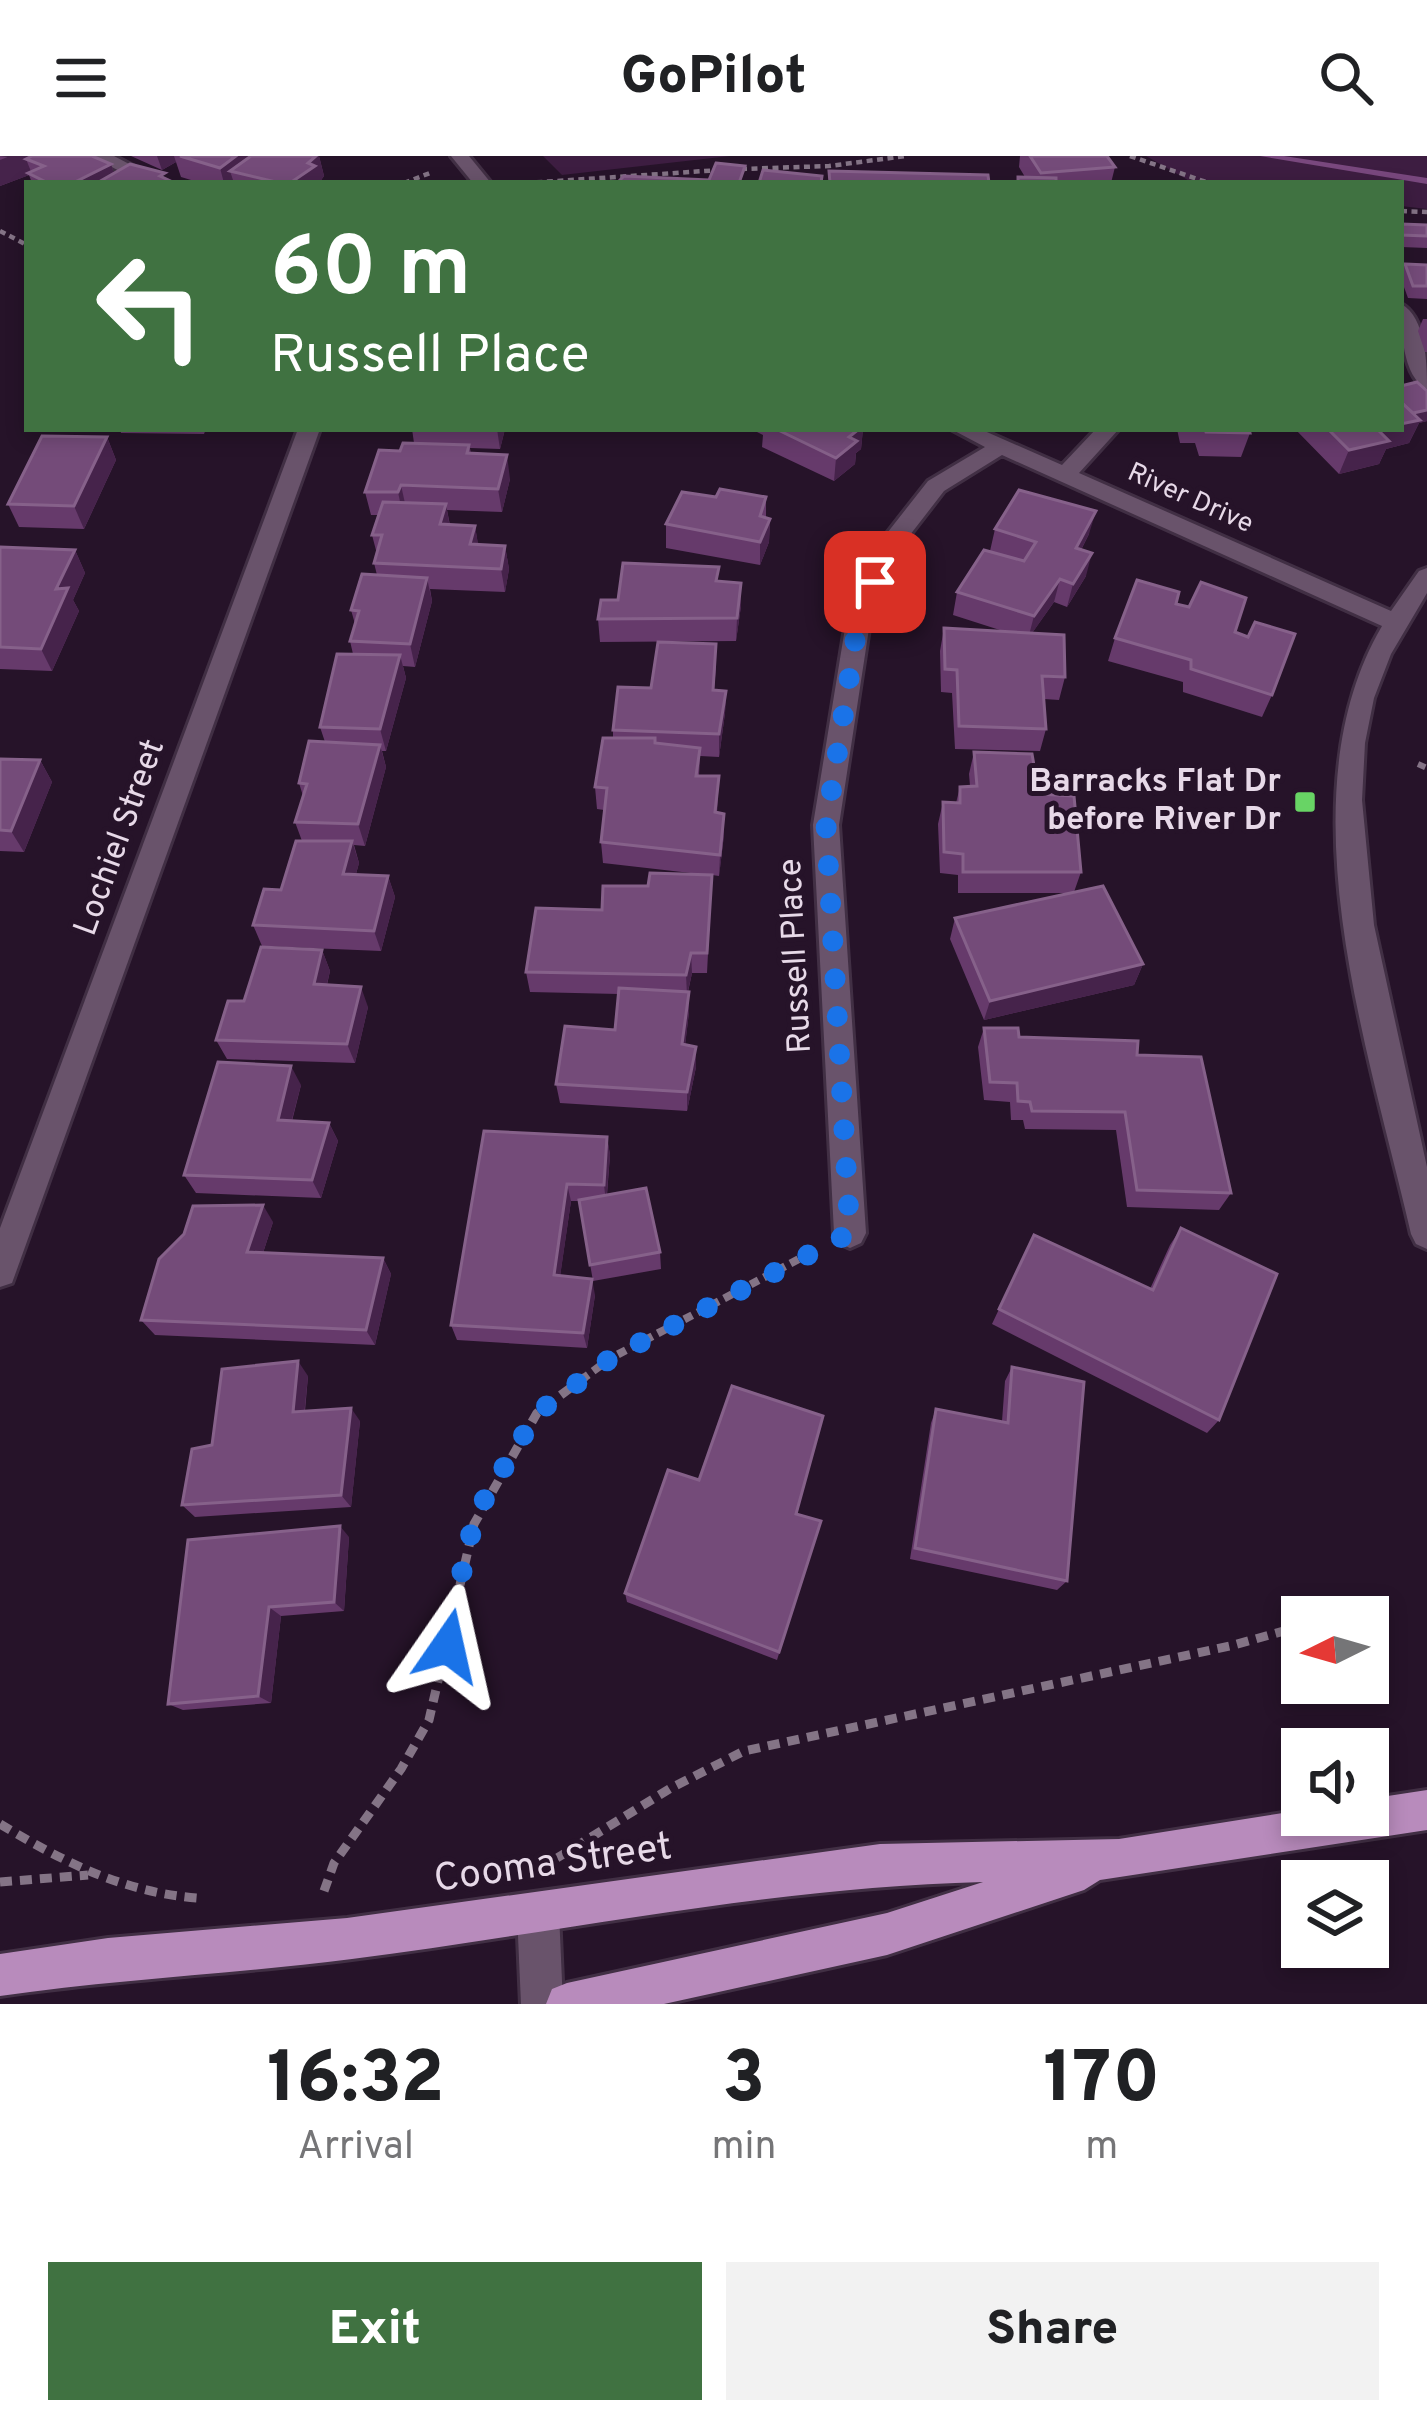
<!DOCTYPE html>
<html lang="en">
<head>
<meta charset="utf-8">
<style>
	:root { --surface:#fff; --page:#f2f2f2; --text:#202124; --muted:#757577; --accent:#407241 }
	body { margin:0; font-family:Overpass,sans-serif; background:var(--page); color:var(--text); height:100vh; display:flex; flex-direction:column; font-size:45px; white-space:nowrap }
	* { box-sizing:border-box; margin:0 }
	p { font-size:39px; color:var(--muted) }
	.icon { flex:none; width:66px; height:66px; fill:none; stroke:currentColor; stroke-width:2; stroke-linecap:round; stroke-linejoin:round }
	.map { position:relative; height:1848px; overflow:hidden }
	.panel { display:flex; flex-direction:column; background:var(--surface); flex:1 }
	.panel>* { flex:none }
	.hud { position:absolute; left:24px; top:24px; width:1380px; height:252px; border-radius:0px; box-shadow:0 6px 18px #0003; background:#407241; color:#fff; overflow:hidden }
	.needle { width:78px; rotate:265deg }
	.tools { position:absolute; left:1281px; top:1440px; display:grid; gap:24px }
	.tools a { display:grid; place-items:center; width:108px; height:108px; border-radius:0px; background:var(--surface); box-shadow:0 6px 18px #0003; font-size:60px }
	.pin { position:absolute; display:grid; place-items:center; width:102px; height:102px; color:#fff; margin:-51px; border-radius:24px; box-shadow:0 6px 18px #0006 }
	.me { position:absolute; width:132px; margin:-66px; rotate:11deg; stroke-linejoin:round; filter:drop-shadow(0 0 9px #0008) }
	.turn { display:flex; align-items:center; gap:42px; height:252px; padding:0 48px; font-size:54px }
	.turn .icon { width:156px; height:156px; stroke-width:2.5 }
	.turn b { display:block; font-size:84px; line-height:102px }
	.eta { display:flex; justify-content:space-evenly; align-items:center; height:204px; text-align:center }
	.eta b { font-size:72px; font-weight:800; line-height:84px }
	.action { display:flex; gap:24px; margin-top:auto; padding:24px 48px }
	.action a { flex:1; height:138px; border-radius:0px; background:var(--accent); color:#fff; font-size:48px; font-weight:800; line-height:138px; text-align:center }
	.action a+a { background:var(--page); color:var(--text) }
	header { display:flex; justify-content:space-between; align-items:center; height:156px; padding:0 48px; background:var(--surface); font-size:54px; font-weight:800 }
	.map>svg:first-child { display:block }
	.green { fill:#3d1d41 }
	.lines { fill:none; stroke-linecap:round; stroke-linejoin:round }
	.stream { fill:#79487e; fill-rule:evenodd }
	.minor-casing { stroke:#412f44; stroke-width:6 }
	.major-casing { stroke:#412f44; stroke-width:6 }
	.path-far3 { stroke:#847486; stroke-width:4.5; stroke-dasharray:6 4.5; stroke-linecap:butt }
	.path-far2 { stroke:#847486; stroke-width:6; stroke-dasharray:8 4.5; stroke-linecap:butt }
	.path-far1 { stroke:#847486; stroke-width:8; stroke-dasharray:9 6; stroke-linecap:butt }
	.path { stroke:#847486; stroke-width:9; stroke-dasharray:12 8; stroke-linecap:butt }
	.minor { fill:#69536b; fill-rule:evenodd }
	.major { fill:#b88bbc; fill-rule:evenodd }
	.wall { fill:#663a6b }
	.shaded-wall { fill:#46234b }
	.building { fill:#744b79; stroke:#86618a; stroke-width:3 }
	.route { stroke:#1a73e8; stroke-width:21; stroke-dasharray:0 37.8 }
	.poi-dot { fill:#68d465; stroke:#261329; stroke-width:4.5 }
	.labels { text-anchor:middle; dominant-baseline:central; stroke-width:10; stroke-linejoin:round; paint-order:stroke }
	.far-street-label { font-size:27px; fill:#e7d9e8; stroke:#261329 }
	.poi-label { font-size:33px; font-weight:bold; fill:#e7d9e8; stroke:#261329; text-anchor:end }
	.street-label { font-size:33px; fill:#e7d9e8; stroke:#261329 }
	.near-street-label { font-size:39px; fill:#e7d9e8; stroke:#261329 }
</style>
</head>
<body>
<header><svg class="icon" aria-label="menu" viewBox="0 0 24 24"><path d="M4 6h16M4 12h16M4 18h16"/></svg>GoPilot<svg class="icon" aria-label="search" viewBox="0 0 24 24"><circle cx="10" cy="10" r="6"/><path d="M15 15l6 6"/></svg></header>
<div class="map">
<svg width="1427" height="1848" viewBox="0 0 1427 1848">
	<rect width="100%" height="100%" fill="#261329"/>
	<g class="green">
		<polygon points="543,0 730,0 562,19"/>
		<polygon points="1146,0 1427,0 1427,53 1401,50 1401,27 1193,27"/>
	</g>
	<g class="lines">
		<polygon class="stream" points="1260,0 1284,0 1427,22 1427,28"/>
		<defs>
			<g id="minor">
				<polygon points="91,0 114,0 165,27 142,27"/>
				<polygon points="451,0 469,0 491,27 473,27"/>
				<path d="M 1401,148 C 1426,161 1427,208 1427,233 C 1402,221 1401,173 1401,148 Z"/>
				<polygon points="298,273 320,273 16,1116 12,1127 0,1131 0,1072"/>
				<path d="M 951,273 L 980,273 L 1062,309 L 1096,273 L 1119,273 L 1079,317 L 1391,455 L 1419,415 L 1427,412 L 1427,437 L 1391,498 L 1374,542 L 1365,587 L 1362,644 L 1374,769 L 1427,1011 L 1427,1093 L 1416,1088 L 1411,1078 C 1370,897 1281,642 1382,470 L 1002,299 L 944,335 L 903,388 L 870,466 L 839,669 L 866,1077 L 861,1087 L 850,1092 L 839,1087 L 834,1077 L 813,669 L 846,466 L 884,381 L 928,325 L 985,291 Z"/>
				<polygon points="538,1736 553,1742 559,1757 563,1848 521,1848 517,1757 523,1742"/>
			</g>
			<path id="major" d="M 1427,1634 L 1427,1674 L 1100,1724 L 1084,1734 L 887,1799 L 664,1848 L 546,1848 L 552,1833 L 567,1827 L 887,1757 L 983,1726 C 772,1731 562,1776 352,1803 C 235,1818 117,1823 0,1840 L 0,1798 L 108,1782 L 347,1762 L 880,1688 L 1119,1683 L 1302,1654 L 1302,1659 L 1368,1659 L 1368,1643 Z"/>
		</defs>
		<use href="#minor" class="minor-casing"/>
		<use href="#major" class="major-casing"/>
		<g class="path-far3">
			<polyline points="1130,0 1209,27"/>
			<polyline points="741,13 829,10 906,0"/>
			<polyline points="404,27 430,17"/>
			<polyline points="526,27 720,14"/>
			<polyline points="1401,55 1427,56"/>
			<polyline points="0,75 27,89"/>
		</g>
		<polyline class="path-far2" points="1418,608 1427,612"/>
		<polyline class="path-far1" points="581,1224 611,1202 816,1094"/>
		<g class="path">
			<path d="M 0,1668 C 64,1706 122,1736 197,1742"/>
			<polyline points="557,1702 671,1632 744,1595 1230,1490 1302,1470"/>
			<polyline points="0,1726 88,1719"/>
			<polyline points="324,1735 334,1707 401,1613 429,1564 474,1368 537,1257 585,1221"/>
		</g>
		<use href="#minor" class="minor"/>
		<use href="#major" class="major"/>
	</g>
	<g class="wall">
		<polygon points="0,0 111,8 114,18 167,24 175,27 32,27 29,19 0,30"/>
		<polygon points="131,0 319,0 324,20 319,27 201,27 181,21 176,6 162,14"/>
		<polygon points="1020,0 1107,0 1115,11 1111,27 1016,27 1018,21 1025,21 1019,11"/>
		<polygon points="1401,68 1427,69 1427,92 1401,91"/>
		<polygon points="1405,108 1427,109 1427,143 1408,142 1401,123"/>
		<polygon points="1423,163 1427,163 1427,196 1425,196 1418,175"/>
		<polygon points="1427,235 1427,265 1419,267 1409,287 1386,293 1379,308 1339,318 1295,273 1401,273"/>
		<polygon points="120,273 206,273 204,278 121,277"/>
		<polygon points="412,273 505,273 500,293 470,292 471,298 510,323 502,356 447,354 450,369 475,370 478,389 505,390 509,413 505,436 430,433 432,445 415,511 403,510 406,522 386,595 382,595 386,611 365,690 354,689 359,707 356,718 388,720 395,741 381,795 262,790 253,769 281,734 302,685 295,666 303,640 299,627 325,586 320,571 353,498 350,485 355,468 351,454 377,419 374,407 377,398 372,379 379,359 371,359 365,336 400,295 414,287"/>
		<polygon points="751,273 863,273 861,293 856,297 855,308 834,325 762,291 763,279"/>
		<polygon points="1177,273 1249,273 1250,277 1241,301 1199,300 1195,287 1180,287"/>
		<polygon points="107,281 116,304 84,373 19,371 8,348"/>
		<polygon points="716,341 766,341 766,361 770,363 769,386 760,409 666,392 666,368"/>
		<polygon points="995,373 1089,378 1081,394 1086,420 1067,451 1054,446 1032,477 1065,521 1059,544 1044,543 1046,573 1040,595 955,593 952,537 941,536 940,495 944,472 1006,476 953,459 957,436 990,395"/>
		<polygon points="0,391 75,394 85,417 73,444 79,455 52,515 0,513"/>
		<polygon points="618,444 741,450 736,485 600,486 598,463"/>
		<polygon points="1176,448 1235,476 1272,539 1262,561 1183,536 1183,526 1108,505 1115,482"/>
		<polygon points="716,510 714,534 726,535 725,557 719,601 700,600 699,620 719,620 717,657 724,658 724,679 719,720 712,719 707,817 692,817 688,836 689,856 685,889 696,891 696,911 687,955 560,947 556,928 615,874 619,838 530,836 526,816 602,754 648,730 708,719 603,707 601,686 604,654 597,653 595,631 613,582 613,574 651,532"/>
		<polygon points="974,596 1039,638 1081,716 1074,736 1143,808 1134,829 984,864 950,783 955,762 1069,737 958,737 958,719 940,717 938,668 943,646 956,647 960,631 970,630 969,618"/>
		<polygon points="0,603 40,604 52,626 24,696 0,695"/>
		<polygon points="322,794 330,815 327,829 368,851 355,907 227,903 216,884 244,845"/>
		<polygon points="984,872 1019,881 1137,899 1231,1037 1219,1054 1127,1051 1116,974 1025,973 1023,964 1011,964 1010,946 984,944 978,891"/>
		<polygon points="301,929 292,965 329,967 338,985 321,1042 196,1037 184,1019"/>
		<polygon points="607,981 610,999 607,1039 660,1096 661,1113 593,1125 579,1045 571,1045 560,1120 595,1139 587,1192 457,1184 451,1169"/>
		<polygon points="273,1066 263,1097 383,1102 391,1118 375,1189 155,1179 141,1164"/>
		<polygon points="1181,1072 1219,1264 1207,1277 992,1168 1034,1079 1150,1133 1170,1089"/>
		<polygon points="1012,1211 1067,1425 1057,1434 910,1403 931,1267 936,1253 1002,1265 1005,1225"/>
		<polygon points="308,1220 305,1255 360,1265 351,1351 195,1361 182,1349 212,1289"/>
		<polygon points="823,1260 797,1358 821,1365 777,1504 627,1446 625,1437"/>
		<polygon points="349,1381 344,1455 281,1460 271,1547 183,1554 168,1548 188,1384"/>
	</g>
	<g class="shaded-wall">
		<polygon points="10,0 54,0 44,10 26,3 32,18 0,30 0,4"/>
		<polygon points="157,0 174,0 176,6 162,14"/>
		<polygon points="236,0 264,0 230,15 234,27 224,27 220,12"/>
		<polygon points="316,0 319,0 324,20 319,27 290,27"/>
		<polygon points="111,8 117,27 73,27"/>
		<polygon points="1427,254 1427,265 1419,267 1409,287 1386,293 1379,308 1339,318 1349,294 1378,274 1401,273 1404,260"/>
		<polygon points="497,273 505,273 500,293"/>
		<polygon points="859,273 863,273 861,293 856,297 855,308 834,325 836,302 849,281"/>
		<polygon points="107,281 116,304 84,373 74,350"/>
		<polygon points="507,299 510,323 502,356 498,333"/>
		<polygon points="401,329 406,352 403,360 398,336"/>
		<polygon points="446,348 450,372 440,368"/>
		<polygon points="1096,355 1089,378 1070,415 1076,392"/>
		<polygon points="770,363 769,386 760,409 760,386"/>
		<polygon points="475,370 479,394 470,388"/>
		<polygon points="505,390 509,413 505,436 501,413"/>
		<polygon points="75,394 85,417 73,444 79,455 52,515 41,493 56,433"/>
		<polygon points="1092,397 1086,420 1067,451 1073,428"/>
		<polygon points="427,422 432,445 415,511 410,488"/>
		<polygon points="1060,423 1054,446 1028,483 1034,460"/>
		<polygon points="741,427 741,450 736,485 737,462"/>
		<polygon points="400,499 406,522 386,595 380,573"/>
		<polygon points="726,535 725,557 719,601 719,578"/>
		<polygon points="380,589 386,611 365,690 358,668"/>
		<polygon points="40,604 52,626 24,696 11,675"/>
		<polygon points="724,658 724,679 719,720 720,699"/>
		<polygon points="352,685 359,707 350,739 343,718"/>
		<polygon points="388,720 395,741 381,795 374,775"/>
		<polygon points="322,794 330,815 322,848 314,828"/>
		<polygon points="691,797 692,817 687,839 686,819"/>
		<polygon points="1143,808 1134,829 984,864 990,845"/>
		<polygon points="361,831 368,851 355,907 347,888"/>
		<polygon points="689,836 689,856 683,908 682,888"/>
		<polygon points="696,891 696,911 687,955 687,936"/>
		<polygon points="291,910 301,929 287,982 278,964"/>
		<polygon points="329,967 338,985 321,1042 312,1024"/>
		<polygon points="607,981 610,999 606,1046 604,1029"/>
		<polygon points="567,1028 571,1045 558,1135 554,1119"/>
		<polygon points="263,1049 273,1066 258,1112 247,1096"/>
		<polygon points="383,1102 391,1118 375,1189 366,1174"/>
		<polygon points="592,1123 595,1139 587,1192 583,1177"/>
		<polygon points="298,1205 308,1220 303,1269 293,1256"/>
		<polygon points="351,1252 360,1265 351,1351 341,1339"/>
		<polygon points="340,1370 349,1381 344,1455 334,1446"/>
		<polygon points="269,1451 281,1460 271,1547 258,1540"/>
	</g>
	<g class="building">
		<polygon points="32,0 92,0 111,8 73,27 48,27 28,17 44,10 26,3"/>
		<polygon points="180,0 236,0 220,12"/>
		<polygon points="251,0 316,0 308,7 315,10 290,27 280,27 230,15"/>
		<polygon points="1030,0 1107,0 1115,11 1041,17"/>
		<polygon points="716,7 745,10 739,27 617,27 624,20 709,24"/>
		<polygon points="130,8 165,17 160,20 175,27 97,27"/>
		<polygon points="763,14 822,20 821,27 759,27"/>
		<polygon points="829,15 988,19 989,27 830,27"/>
		<polygon points="1018,21 1056,22 1056,27 1018,27"/>
		<polygon points="1401,68 1427,69 1427,80 1401,79"/>
		<polygon points="1405,108 1427,109 1427,130 1413,130"/>
		<polygon points="1417,226 1427,235 1427,254 1413,257 1401,246 1401,230"/>
		<polygon points="1401,246 1420,264 1401,268"/>
		<polygon points="776,273 859,273 849,281 857,285 836,302"/>
		<polygon points="1205,273 1249,273 1250,277 1206,276"/>
		<polygon points="1328,273 1380,273 1378,274 1389,285 1349,294"/>
		<polygon points="42,280 107,281 74,350 8,348"/>
		<polygon points="403,287 469,289 467,297 507,299 498,333 401,329 398,336 365,336 379,294 400,295"/>
		<polygon points="720,333 766,341 760,360 770,363 760,386 666,368 682,336 716,341"/>
		<polygon points="1019,334 1096,355 1076,392 1092,397 1073,428 1060,423 1034,460 957,436 984,394 1024,405 1036,386 995,373"/>
		<polygon points="383,346 446,348 440,368 475,370 470,388 505,390 501,413 374,407 382,379 372,379"/>
		<polygon points="0,391 75,394 56,433 68,432 41,493 0,491"/>
		<polygon points="623,407 719,411 716,425 741,427 737,462 598,463 601,444 618,444"/>
		<polygon points="362,418 427,422 410,488 350,485 359,455 351,454"/>
		<polygon points="1137,424 1179,436 1176,448 1189,451 1201,426 1246,442 1235,476 1248,481 1255,466 1295,478 1272,539 1191,513 1191,504 1115,482"/>
		<polygon points="944,472 1064,479 1065,521 1042,520 1046,573 959,570 957,514 945,513"/>
		<polygon points="658,486 716,488 713,534 726,535 719,578 613,574 618,531 651,532"/>
		<polygon points="337,498 400,499 380,573 320,571"/>
		<polygon points="603,582 655,582 655,587 700,592 696,620 719,620 715,656 724,658 720,699 601,686 607,632 595,631"/>
		<polygon points="309,585 380,589 358,668 295,666 307,628 299,627"/>
		<polygon points="974,596 1032,598 1039,638 1074,640 1081,716 963,716 963,698 944,696 943,646 960,647 960,631 977,630"/>
		<polygon points="0,603 40,604 11,675 0,674"/>
		<polygon points="296,685 352,685 343,718 388,720 374,775 253,769 264,733 281,734"/>
		<polygon points="650,717 712,719 707,797 691,797 686,819 526,816 536,752 602,754 603,730 648,730"/>
		<polygon points="1103,730 1143,808 990,845 955,762"/>
		<polygon points="261,791 322,794 314,828 361,831 347,888 216,884 228,845 244,845"/>
		<polygon points="619,832 689,836 682,888 696,891 687,936 556,928 565,870 615,874"/>
		<polygon points="984,872 1018,872 1019,881 1138,885 1137,899 1201,901 1231,1037 1137,1034 1125,956 1032,955 1030,946 1018,945 1017,927 990,926"/>
		<polygon points="218,906 291,910 278,964 329,967 312,1024 184,1019"/>
		<polygon points="484,975 607,981 604,1029 567,1028 554,1119 592,1123 583,1177 451,1169"/>
		<polygon points="646,1032 660,1096 590,1109 579,1044"/>
		<polygon points="263,1049 247,1096 383,1102 366,1174 141,1164 159,1103 184,1078 193,1050"/>
		<polygon points="1181,1072 1277,1118 1219,1264 999,1153 1034,1079 1153,1134"/>
		<polygon points="298,1205 293,1256 351,1252 341,1339 182,1349 192,1293 212,1289 222,1213"/>
		<polygon points="1012,1211 1084,1226 1067,1425 915,1392 936,1253 1008,1267"/>
		<polygon points="732,1230 823,1260 796,1358 821,1365 779,1496 625,1437 668,1314 699,1324"/>
		<polygon points="340,1370 334,1446 269,1451 258,1540 168,1548 188,1384"/>
	</g>
	<g class="lines">
		<polyline class="route" points="448,1490 467,1389 483,1346 537,1257 611,1202 850,1077 826,669 858,466 875,426"/>
	</g>
	<rect class="poi-dot" x="1293" y="634" width="24" height="24" rx="6"/>
	<g class="labels">
		<g class="far-street-label">
			<text transform="translate(1190 343) rotate(24)">River Drive</text>
		</g>
		<g class="poi-label">
			<text x="1281" y="627">Barracks Flat Dr<tspan x="1281" dy="38">before River Dr</tspan></text>
		</g>
		<g class="street-label">
			<text transform="translate(121 682) rotate(-70)">Lochiel Street</text>
			<text transform="translate(797 800) rotate(-93)">Russell Place</text>
		</g>
		<g class="near-street-label">
			<text transform="translate(553 1709) rotate(-8)">Cooma Street</text>
		</g>
	</g>
</svg>
<div class="tools">
<a><svg class="needle" viewBox="-14 -14 28 28"><path d="M0-13l5 13h-10z" fill="#e53935"/><path d="M0 13l5-13h-10z" fill="#757577"/></svg></a>
<a><svg class="icon" aria-label="sound" viewBox="0 0 24 24"><path d="M4 9h4l5-4v14l-5-4H4zM17 9q2 3 0 6"/></svg></a>
<a><svg class="icon" aria-label="layers" viewBox="0 0 24 24"><path d="M12 4l9 5-9 5-9-5zM3 14l9 5 9-5"/></svg></a>
</div>
<div class="pin" style="left:875px;top:426px;background:#d93025"><svg class="icon" aria-label="arrive" viewBox="0 0 24 24"><path d="M6 21V4h12l-3 4 3 4H6"/></svg></div>
<svg class="me" style="left:448px;top:1490px" viewBox="-20 -20 40 40"><path d="M0-17L14 15 0 8-14 15z" fill="#1a73e8" stroke="#fff" stroke-width="4"/></svg>
<div class="hud">
<div class="turn"><svg class="icon" aria-label="left" viewBox="0 0 24 24"><path d="M17 20v-9H6M10 6l-5 5 5 5"/></svg><div><b>60 m</b>Russell Place</div></div>
</div>
</div>
<section class="panel">
<div class="eta">
<div><b>16:32</b><p>Arrival</p></div>
<div><b>3</b><p>min</p></div>
<div><b>170</b><p>m</p></div>
</div>
<div class="action"><a>Exit</a><a>Share</a></div>
</section>
</body>
</html>
